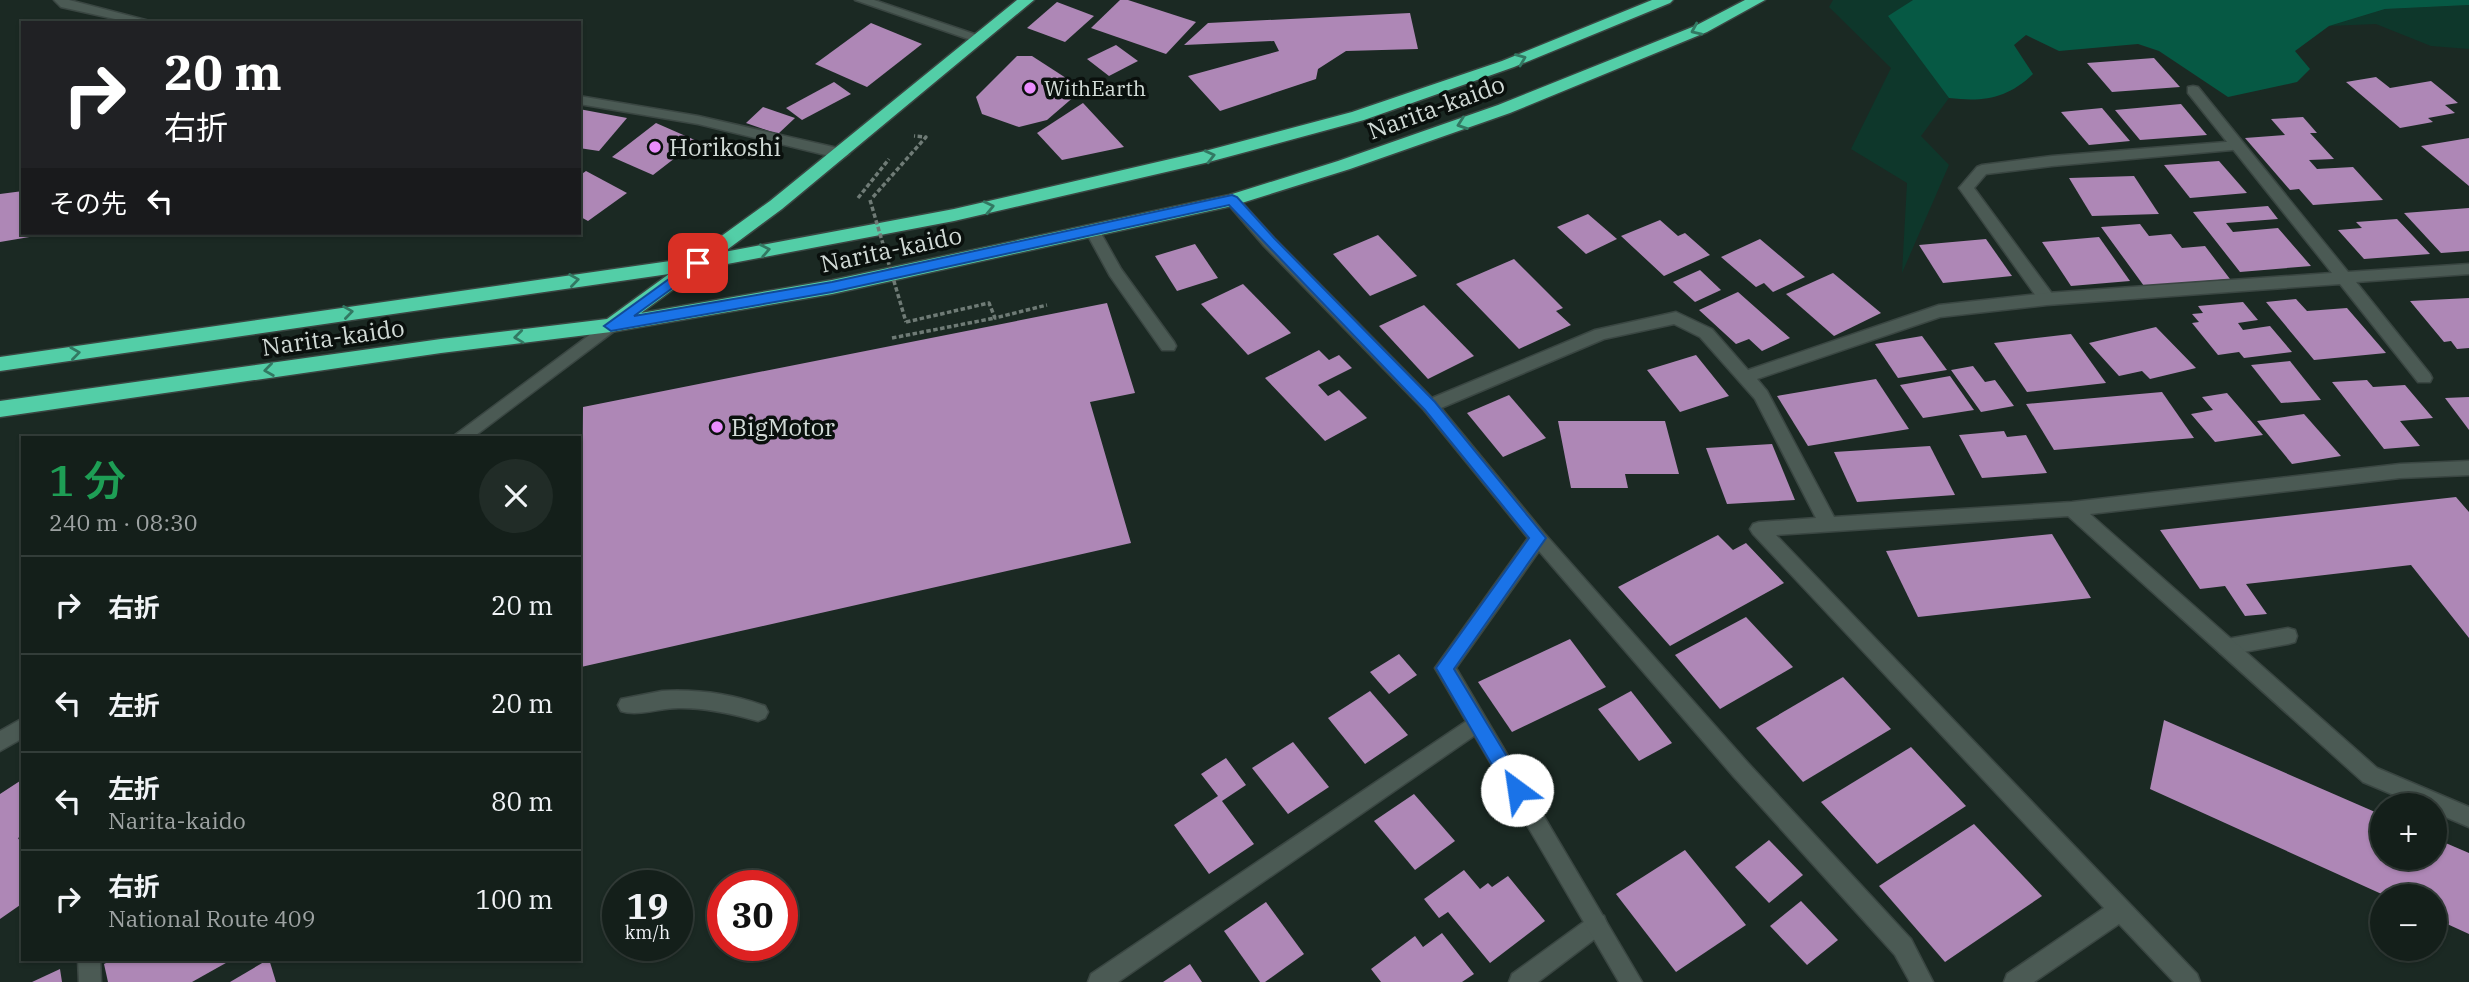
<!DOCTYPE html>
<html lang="ja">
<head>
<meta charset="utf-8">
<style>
	:root { --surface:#141f1a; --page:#212c27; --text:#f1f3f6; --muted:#9da2a2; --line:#333d39 }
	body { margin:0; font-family:"IBM Plex Serif","Noto Sans JP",serif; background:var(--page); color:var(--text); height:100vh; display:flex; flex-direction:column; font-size:26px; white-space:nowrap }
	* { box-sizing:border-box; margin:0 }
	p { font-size:23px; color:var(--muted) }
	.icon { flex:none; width:38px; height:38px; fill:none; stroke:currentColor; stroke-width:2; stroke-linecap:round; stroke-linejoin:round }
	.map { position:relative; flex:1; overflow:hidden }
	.panel { position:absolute; left:21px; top:436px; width:560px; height:525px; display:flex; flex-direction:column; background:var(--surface); border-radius:0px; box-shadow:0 2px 5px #0004,0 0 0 2px var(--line) }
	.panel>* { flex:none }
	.guide { position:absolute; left:21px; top:21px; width:560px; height:214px; border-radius:0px; box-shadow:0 2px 5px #0004,0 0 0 2px var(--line); background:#202124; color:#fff; overflow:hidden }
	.fabs { position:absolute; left:2370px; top:793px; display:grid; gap:14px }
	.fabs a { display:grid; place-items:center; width:77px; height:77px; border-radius:50%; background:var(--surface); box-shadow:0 2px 5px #0004,0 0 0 2px var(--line); font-size:35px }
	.speed { position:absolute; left:602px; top:870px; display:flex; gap:14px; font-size:35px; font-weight:700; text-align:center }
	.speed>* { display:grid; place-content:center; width:91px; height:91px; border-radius:50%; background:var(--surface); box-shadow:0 2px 5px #0004,0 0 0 2px var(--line); line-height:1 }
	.speed small { font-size:18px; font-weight:400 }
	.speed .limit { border:10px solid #d22; background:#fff; color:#111 }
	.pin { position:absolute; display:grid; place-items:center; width:60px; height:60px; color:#fff; margin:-30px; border-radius:14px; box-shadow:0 4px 10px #0006 }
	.me { position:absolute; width:77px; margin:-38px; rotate:329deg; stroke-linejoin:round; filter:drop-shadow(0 0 5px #0008) }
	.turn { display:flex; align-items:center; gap:24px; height:147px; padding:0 28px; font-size:32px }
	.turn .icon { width:91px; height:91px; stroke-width:2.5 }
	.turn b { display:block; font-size:49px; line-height:60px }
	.then { display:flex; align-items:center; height:66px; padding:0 28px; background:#0003; gap:14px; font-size:26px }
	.round { display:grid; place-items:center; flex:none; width:74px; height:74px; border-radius:37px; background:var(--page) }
	.head { display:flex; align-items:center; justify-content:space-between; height:119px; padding:0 28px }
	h1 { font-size:42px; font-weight:600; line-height:52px; color:#1e9e55 }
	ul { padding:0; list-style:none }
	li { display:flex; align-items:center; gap:21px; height:98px; padding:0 28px; border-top:2px solid var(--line) }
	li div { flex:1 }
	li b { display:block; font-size:26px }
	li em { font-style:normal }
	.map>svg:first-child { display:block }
	.green { fill:#0e372b }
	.forest { fill:#065944 }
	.building { fill:#ae87b6 }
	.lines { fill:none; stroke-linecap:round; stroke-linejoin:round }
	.lane-casing { stroke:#3a4642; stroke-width:3 }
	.street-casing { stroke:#3a4642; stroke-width:3 }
	.secondary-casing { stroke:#3a4642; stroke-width:3 }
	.highway-casing { stroke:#3a4642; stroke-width:3 }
	.path { stroke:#6f7b76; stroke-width:3.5; stroke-dasharray:4.5 2.5; stroke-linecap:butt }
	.lane { fill:#4b5a54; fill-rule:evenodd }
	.street { fill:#4b5a54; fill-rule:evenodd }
	.secondary { fill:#4b5a54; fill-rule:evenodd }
	.highway { fill:#53cea7; fill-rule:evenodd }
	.path-bridge { stroke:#6f7b76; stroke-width:3.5; stroke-dasharray:4.5 2.5; stroke-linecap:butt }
	.oneway { stroke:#327862 }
	.route { fill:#1a73e8; stroke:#114b97; stroke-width:2 }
	.poi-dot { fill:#ea8dfd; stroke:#0a100d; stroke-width:2.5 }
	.labels { text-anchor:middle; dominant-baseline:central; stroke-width:7; stroke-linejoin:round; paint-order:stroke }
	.far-poi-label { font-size:21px; fill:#d2dbd7; stroke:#0a100d; text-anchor:start }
	.street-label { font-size:24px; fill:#d2dbd7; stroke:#0a100d }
	.poi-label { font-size:24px; fill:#d2dbd7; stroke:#0a100d; text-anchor:start }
</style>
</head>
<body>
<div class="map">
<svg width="2469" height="982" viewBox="0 0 2469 982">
	<rect width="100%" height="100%" fill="#1b2923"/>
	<g class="green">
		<polygon points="1833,0 1913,0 1889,16 1949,98 1921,136 1949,165 1902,273 1907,183 1851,149 1891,68 1829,7"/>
		<polygon points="2469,5 2469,49 2431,46 2376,24 2329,26 2385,9"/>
	</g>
	<path class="forest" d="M 1913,0 L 2469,0 L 2469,5 L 2385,9 L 2329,26 L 2295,51 L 2310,69 L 2297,82 L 2228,97 L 2159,51 L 2138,44 L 2059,51 L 2026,35 L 2014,45 L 2033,74 C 2007,99 1983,102 1949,98 L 1888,16 Z"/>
	<g class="building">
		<polygon points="1120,0 1128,0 1196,22 1166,54 1091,28"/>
		<polygon points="1057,2 1094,16 1065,42 1027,28"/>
		<polygon points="1410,13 1418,49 1346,51 1318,69 1316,79 1220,111 1188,76 1279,51 1274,41 1184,45 1208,23"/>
		<polygon points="871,23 922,44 867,87 815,64"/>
		<polygon points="1116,45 1138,61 1109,76 1087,59"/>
		<polygon points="1017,56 1032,56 1083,89 1047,120 1019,127 982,114 976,97"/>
		<polygon points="2154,58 2180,87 2112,92 2087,63"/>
		<polygon points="2376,77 2390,88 2431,81 2458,103 2445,105 2455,113 2428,118 2433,122 2400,128 2346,82"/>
		<polygon points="834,82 851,94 802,120 786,108"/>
		<polygon points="1083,103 1124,147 1062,160 1037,133"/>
		<polygon points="2181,104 2207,135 2140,140 2115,110"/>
		<polygon points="763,107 795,118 778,134 746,123"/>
		<polygon points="2102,108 2130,141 2089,145 2061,112"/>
		<polygon points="579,109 627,118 599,151 579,148"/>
		<polygon points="2303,117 2317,133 2310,133 2334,159 2309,160 2317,169 2353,167 2383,200 2313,205 2299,189 2290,190 2245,138 2285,135 2271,119"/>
		<polygon points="656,123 697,141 653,175 612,157"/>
		<polygon points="2469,138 2469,186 2421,146"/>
		<polygon points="2219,161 2247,193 2190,198 2164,165"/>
		<polygon points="586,171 627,193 588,221 579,216 579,176"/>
		<polygon points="2134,176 2159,214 2092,216 2069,178"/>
		<polygon points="23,191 23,233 47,234 0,242 0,194"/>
		<polygon points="2268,206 2278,219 2226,223 2233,232 2278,228 2311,266 2240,272 2193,212"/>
		<polygon points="2469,208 2469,251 2441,253 2404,213"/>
		<polygon points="1588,214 1617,239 1586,254 1557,227"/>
		<polygon points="2397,219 2430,254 2364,259 2338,230 2362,228 2356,222"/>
		<polygon points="1660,220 1678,236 1685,233 1710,255 1664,276 1621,236"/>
		<polygon points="2140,224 2149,236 2171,234 2182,248 2205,246 2230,279 2144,286 2101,227"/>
		<polygon points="1378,235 1417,276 1370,296 1333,254"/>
		<polygon points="2099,237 2130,281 2071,286 2042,242"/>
		<polygon points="1760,239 1805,277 1773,292 1764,283 1756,287 1721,257"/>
		<polygon points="1986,239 2012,276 1943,283 1919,245"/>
		<polygon points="1195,244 1218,278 1177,291 1155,256"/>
		<polygon points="1514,259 1563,308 1556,311 1571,325 1519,349 1456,284"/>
		<polygon points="1700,270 1721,290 1695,302 1673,282"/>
		<polygon points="1833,273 1881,313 1834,336 1786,294"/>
		<polygon points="1243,284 1291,333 1248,355 1201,304"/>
		<polygon points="1738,292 1790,338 1762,351 1749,339 1736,344 1699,310"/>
		<polygon points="2469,298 2469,348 2457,349 2451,341 2444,342 2410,301"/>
		<polygon points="2296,299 2307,311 2347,308 2386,353 2314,360 2266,302"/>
		<polygon points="2243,302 2258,320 2238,323 2243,330 2270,326 2292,352 2244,358 2239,352 2218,355 2192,323 2199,322 2192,314 2203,313 2198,306"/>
		<polygon points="1107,303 1135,393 1090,402 1131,543 581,667 583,407"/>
		<polygon points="1424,305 1474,356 1428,379 1379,326"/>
		<polygon points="2156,327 2196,368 2150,379 2142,371 2119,376 2089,343"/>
		<polygon points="2071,334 2106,383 2027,392 1994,343"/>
		<polygon points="1922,336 1947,370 1898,378 1875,344"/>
		<polygon points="1319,350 1329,360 1339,355 1352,368 1318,385 1328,396 1339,390 1367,418 1325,441 1265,378"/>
		<polygon points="1696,355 1729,396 1680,412 1647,370"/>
		<polygon points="2290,361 2321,400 2281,403 2251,365"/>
		<polygon points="1973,366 1985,382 1995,380 2014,406 1981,412 1951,370"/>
		<polygon points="1950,376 1974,410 1923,418 1900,385"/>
		<polygon points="1876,379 1909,429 1808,446 1777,396"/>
		<polygon points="2367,380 2373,387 2405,385 2433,418 2400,421 2420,446 2384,449 2332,382"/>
		<polygon points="2162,392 2194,438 2054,450 2026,404"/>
		<polygon points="2227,393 2263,435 2215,442 2191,414 2213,410 2202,397"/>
		<polygon points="1509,395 1546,438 1503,457 1467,413"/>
		<polygon points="2469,397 2469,430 2445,398"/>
		<polygon points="2304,414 2341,456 2292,464 2257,421"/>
		<polygon points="1558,421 1665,421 1679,474 1625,474 1628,488 1571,488"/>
		<polygon points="2004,431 2007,437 2026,435 2047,473 1982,478 1959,435"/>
		<polygon points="1772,444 1795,500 1727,504 1706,448"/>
		<polygon points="1930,446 1955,495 1857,502 1834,452"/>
		<polygon points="2456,497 2469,512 2469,638 2411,565 2246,584 2267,614 2245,616 2225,586 2200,589 2160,530"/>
		<polygon points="2052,534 2091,598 1918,617 1886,551"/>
		<polygon points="1718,535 1733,550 1746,543 1784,583 1670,646 1618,587"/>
		<polygon points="1746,617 1793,667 1720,709 1675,655"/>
		<polygon points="1570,639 1606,687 1512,732 1478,682"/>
		<polygon points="1399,654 1417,675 1389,694 1370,672"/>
		<polygon points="1843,677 1891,729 1803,782 1756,728"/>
		<polygon points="1370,691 1408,735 1365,764 1328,718"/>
		<polygon points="1631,691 1672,743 1639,761 1598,709"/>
		<polygon points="2164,720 2382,815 2382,858 2434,858 2434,838 2469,853 2469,934 2434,918 2434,896 2386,896 2150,789"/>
		<polygon points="1293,742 1329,787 1288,814 1252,768"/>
		<polygon points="1911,747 1966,806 1877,864 1821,802"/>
		<polygon points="1226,758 1246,785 1222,801 1254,844 1209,874 1174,825 1218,796 1201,774"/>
		<polygon points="23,779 23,835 18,838 23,846 23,903 0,919 0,794"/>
		<polygon points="1414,794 1455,841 1415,870 1374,821"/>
		<polygon points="1974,824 2042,896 1945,962 1879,886"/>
		<polygon points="1769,840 1803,875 1769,903 1735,867"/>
		<polygon points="1685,850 1746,925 1676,972 1616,894"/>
		<polygon points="1464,870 1480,889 1488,883 1492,887 1508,876 1545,921 1490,963 1448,912 1439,918 1424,899"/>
		<polygon points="1801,901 1838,940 1807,965 1770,926"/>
		<polygon points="1266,902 1304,954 1265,982 1260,982 1224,931"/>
		<polygon points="1442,933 1474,974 1462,982 1381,982 1371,969 1415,936 1423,947"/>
		<polygon points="114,959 233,959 192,982 108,982 104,964"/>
		<polygon points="269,959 276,982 230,982"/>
		<polygon points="1190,964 1202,982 1163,982"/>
		<polygon points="60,969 62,982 32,982"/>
	</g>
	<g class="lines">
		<defs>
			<g id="lane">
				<polygon points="2238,141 2245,146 2243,149 2052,166 1986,174 1974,188 2053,295 2055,299 2053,303 2041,303 1959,188 1977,167 1982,165 2052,156"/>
				<polygon points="1093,227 1098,228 1121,269 1174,342 1176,346 1174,350 1162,350 1110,276 1086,232"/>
				<polygon points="2288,628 2295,630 2297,636 2295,642 2288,644 2227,655 2220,653 2217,647 2220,641 2227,639"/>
				<path d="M 662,691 C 697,689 732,694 765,706 L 768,712 L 765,718 L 758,721 C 733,714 708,708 681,708 C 663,707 638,717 621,711 L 618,705 L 621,699 Z"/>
				<polygon points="1477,714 1484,717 1487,723 1484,729 1118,982 1088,982 1091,974"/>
				<polygon points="1596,913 1604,916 1607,924 1604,932 1538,982 1509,982 1512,974"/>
				<polygon points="78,959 100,959 101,982 79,982"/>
			</g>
			<g id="street">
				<polygon points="54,0 69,0 157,23 133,23 61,7"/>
				<polygon points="855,0 874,0 986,38 984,41 974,41"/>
				<polygon points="2193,86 2198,87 2348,272 2469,264 2469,274 2356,282 2430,374 2432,378 2430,382 2418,382 2340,284 2047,305 1940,317 1757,379 1767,391 1834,517 2072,502 2400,464 2469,461 2469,475 2400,478 2090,514 2377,768 2469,807 2469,827 2434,812 2434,805 2418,805 2363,782 2068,516 1776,535 2197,974 2200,982 2174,982 2119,924 2034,982 2004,982 2007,974 2104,908 1753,534 1750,529 1753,524 1759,522 1816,518 1755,399 1700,337 1674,324 1604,339 1441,408 1544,533 1748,763 1911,939 1933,982 1910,982 1895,955 1734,777 1539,551 1456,668 1642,982 1619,982 1435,668 1528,538 1424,410 1264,246 1227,203 1225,200 1227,197 1237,197 1274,238 1432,398 1595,330 1676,312 1712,329 1748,370 1939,305 2047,293 2332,273 2188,93 2188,87"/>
				<polygon points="579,96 698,116 842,149 849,154 842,159 698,124 579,104"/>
			</g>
			<g id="secondary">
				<polygon points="611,319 617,321 619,325 617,329 472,438 451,438"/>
				<polygon points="23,718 23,738 0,751 0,731"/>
			</g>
			<polygon id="highway" points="1017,0 1034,0 782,209 724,252 954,209 1205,151 1352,112 1502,61 1652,0 1673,0 1670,3 1514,67 1364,120 1205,163 954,221 701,269 641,313 832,280 1229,195 1338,161 1498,105 1695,26 1745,0 1765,0 1707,32 1510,113 1350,169 1232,206 832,294 611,332 441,353 0,417 0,401 441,339 607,319 669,274 0,371 0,357 691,258 770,201"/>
		</defs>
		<use href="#lane" class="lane-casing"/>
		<use href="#street" class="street-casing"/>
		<use href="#secondary" class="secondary-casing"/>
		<use href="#highway" class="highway-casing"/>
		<g class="path">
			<polyline points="873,197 926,137 914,136"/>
			<polyline points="858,198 889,159"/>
			<polyline points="906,322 989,303 995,318 1047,305"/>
			<polyline points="892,338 995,318"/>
		</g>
		<use href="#lane" class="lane"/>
		<use href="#street" class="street"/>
		<use href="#secondary" class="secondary"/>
		<use href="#highway" class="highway"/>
		<polyline class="path-bridge" points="870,200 906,322"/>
	</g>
	<defs><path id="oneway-chevron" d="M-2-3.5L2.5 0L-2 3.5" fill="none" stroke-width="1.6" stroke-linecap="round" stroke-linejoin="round" transform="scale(1.75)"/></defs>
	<g class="oneway">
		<use href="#oneway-chevron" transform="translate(1696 30) rotate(156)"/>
		<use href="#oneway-chevron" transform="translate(1521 59) rotate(-22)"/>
		<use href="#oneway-chevron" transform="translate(1462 124) rotate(161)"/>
		<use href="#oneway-chevron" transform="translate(1210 156) rotate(-14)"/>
		<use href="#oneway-chevron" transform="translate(989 207) rotate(-13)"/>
		<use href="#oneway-chevron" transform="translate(765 250) rotate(-11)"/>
		<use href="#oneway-chevron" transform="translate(574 280) rotate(-8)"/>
		<use href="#oneway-chevron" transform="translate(348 312) rotate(-8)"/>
		<use href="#oneway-chevron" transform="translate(519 337) rotate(173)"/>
		<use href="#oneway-chevron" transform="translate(75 353) rotate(-8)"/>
		<use href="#oneway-chevron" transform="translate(269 370) rotate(172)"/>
	</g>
	<polygon class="route" points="1232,195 1237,197 1274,238 1435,402 1546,538 1454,669 1523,783 1526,790 1523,796 1517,798 1510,796 1436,668 1529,538 1425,410 1229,205 832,292 611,331 604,326 698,258 705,263 703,266 634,316 832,282"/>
	<g class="poi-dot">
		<circle cx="1030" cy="88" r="7"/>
		<circle cx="655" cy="147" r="7"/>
		<circle cx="717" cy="427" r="7"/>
	</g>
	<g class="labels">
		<g class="far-poi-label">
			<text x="1044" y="88">WithEarth</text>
		</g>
		<g class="street-label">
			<text transform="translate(1436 107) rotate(-20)">Narita-kaido</text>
			<text transform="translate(891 249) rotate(-12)">Narita-kaido</text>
			<text transform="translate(333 337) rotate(-8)">Narita-kaido</text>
		</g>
		<g class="poi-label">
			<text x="669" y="147">Horikoshi</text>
			<text x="731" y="427">BigMotor</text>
		</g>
	</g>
</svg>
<div class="fabs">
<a>+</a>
<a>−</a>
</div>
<div class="speed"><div>19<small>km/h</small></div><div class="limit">30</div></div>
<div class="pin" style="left:698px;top:263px;background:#d93025"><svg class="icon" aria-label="arrive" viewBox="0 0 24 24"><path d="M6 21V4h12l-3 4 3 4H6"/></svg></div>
<svg class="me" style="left:1517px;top:790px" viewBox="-20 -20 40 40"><circle r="19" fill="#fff"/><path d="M0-13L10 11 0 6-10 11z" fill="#1a73e8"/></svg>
<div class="guide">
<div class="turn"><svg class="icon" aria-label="right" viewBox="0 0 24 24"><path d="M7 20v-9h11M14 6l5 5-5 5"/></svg><div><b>20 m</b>右折</div></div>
<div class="then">その先<svg class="icon" aria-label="left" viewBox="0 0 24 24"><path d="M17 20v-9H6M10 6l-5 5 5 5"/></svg></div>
</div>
<section class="panel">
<div class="head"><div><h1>1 分</h1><p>240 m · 08:30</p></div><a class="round"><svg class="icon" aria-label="close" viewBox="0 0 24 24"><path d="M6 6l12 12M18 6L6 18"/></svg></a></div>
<ul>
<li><svg class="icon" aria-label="right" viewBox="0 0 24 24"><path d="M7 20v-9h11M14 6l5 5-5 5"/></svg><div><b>右折</b></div><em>20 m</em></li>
<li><svg class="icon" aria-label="left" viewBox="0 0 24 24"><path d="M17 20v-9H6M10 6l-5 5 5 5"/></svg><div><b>左折</b></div><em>20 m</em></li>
<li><svg class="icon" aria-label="left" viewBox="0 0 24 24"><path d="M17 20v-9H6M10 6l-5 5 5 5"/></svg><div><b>左折</b><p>Narita-kaido</p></div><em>80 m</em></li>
<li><svg class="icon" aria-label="right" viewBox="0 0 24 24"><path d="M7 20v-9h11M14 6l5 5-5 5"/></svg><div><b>右折</b><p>National Route 409</p></div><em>100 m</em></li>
</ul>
</section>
</div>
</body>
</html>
